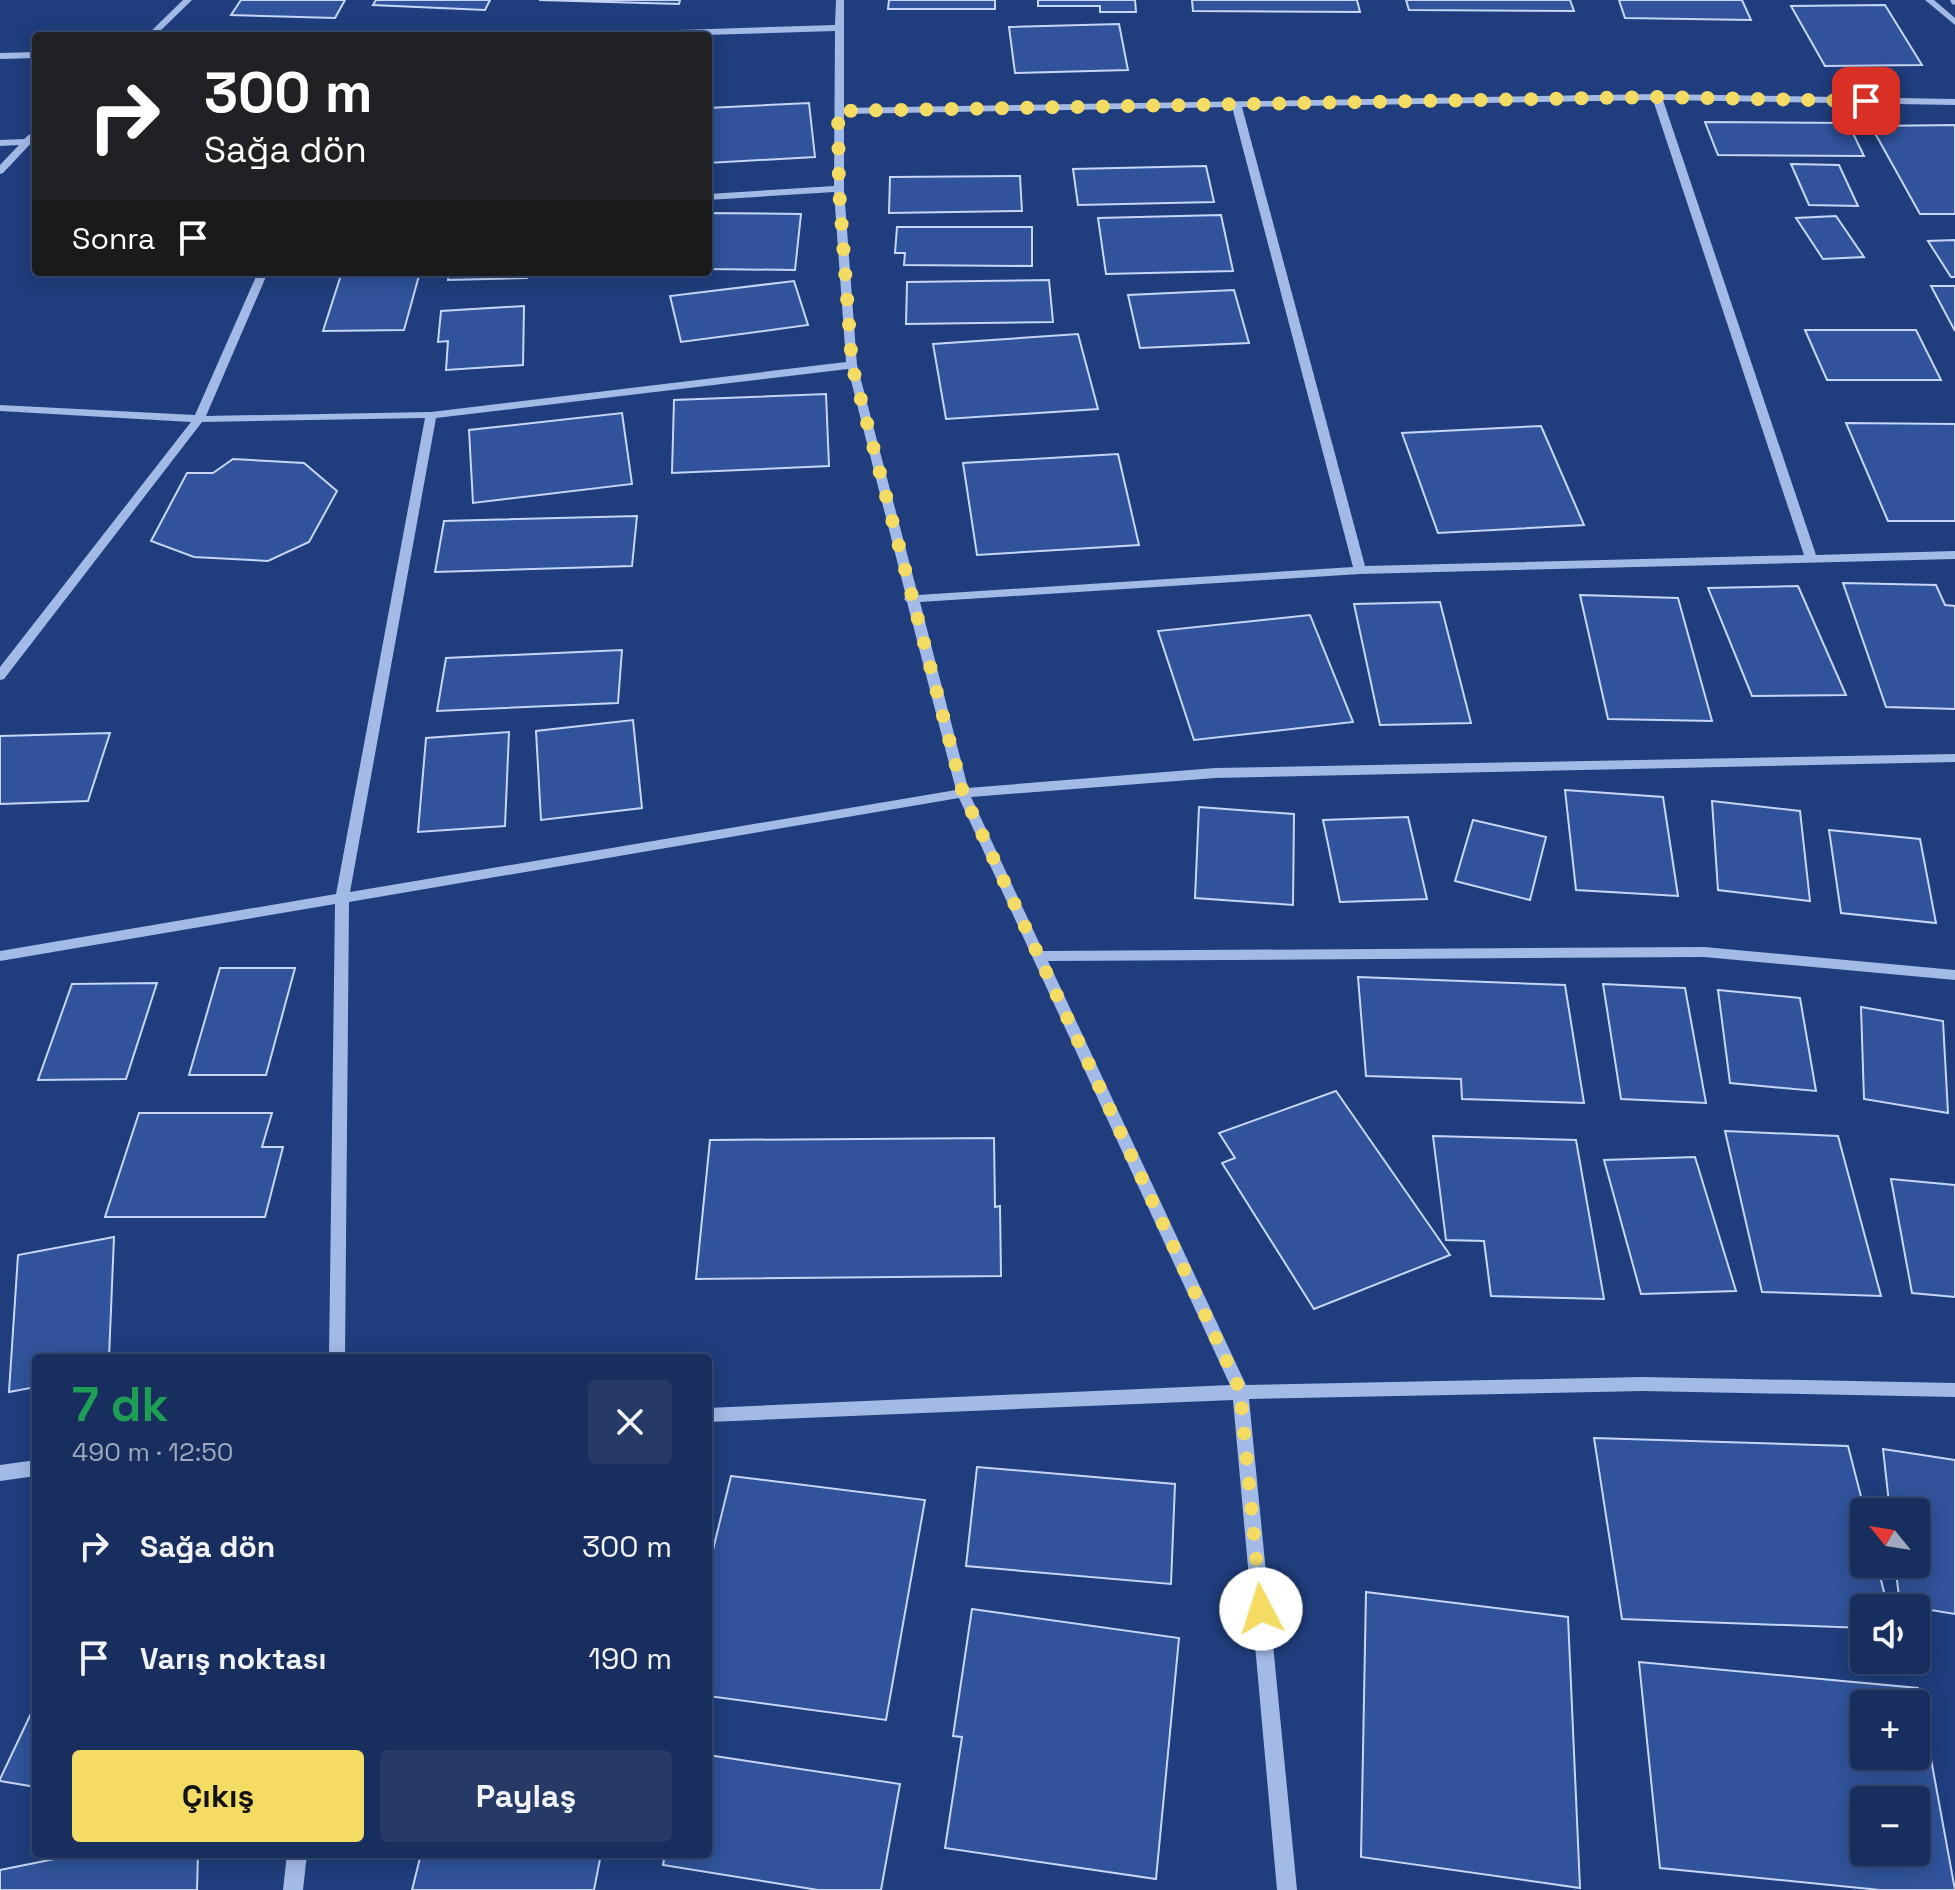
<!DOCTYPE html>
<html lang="tr">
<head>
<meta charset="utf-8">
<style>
	:root { --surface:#182e5e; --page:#253a67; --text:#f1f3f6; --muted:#9fa8bc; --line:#364a73; --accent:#f4db64 }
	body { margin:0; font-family:"Space Grotesk",sans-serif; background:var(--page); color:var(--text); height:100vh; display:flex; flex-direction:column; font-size:30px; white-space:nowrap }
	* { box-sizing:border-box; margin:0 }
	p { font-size:26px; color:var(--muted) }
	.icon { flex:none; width:44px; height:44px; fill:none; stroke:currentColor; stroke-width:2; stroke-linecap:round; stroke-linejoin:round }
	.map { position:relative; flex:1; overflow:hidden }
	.drawer { position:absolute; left:32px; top:1354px; width:680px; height:504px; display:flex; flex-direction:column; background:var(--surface); border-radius:8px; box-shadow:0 4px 20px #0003,0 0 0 2px var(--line) }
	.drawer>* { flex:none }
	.hud { position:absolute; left:32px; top:32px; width:680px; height:244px; border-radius:8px; box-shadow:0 4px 20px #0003,0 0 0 2px var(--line); background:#202124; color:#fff; overflow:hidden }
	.needle { width:52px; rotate:300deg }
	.controls { position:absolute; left:1850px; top:1498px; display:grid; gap:16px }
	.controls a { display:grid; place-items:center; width:80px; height:80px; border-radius:8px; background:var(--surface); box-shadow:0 4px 20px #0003,0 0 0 2px var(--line); font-size:40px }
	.pin { position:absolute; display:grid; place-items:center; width:68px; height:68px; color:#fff; margin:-34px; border-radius:16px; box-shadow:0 4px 12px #0006 }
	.me { position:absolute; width:88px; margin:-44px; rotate:355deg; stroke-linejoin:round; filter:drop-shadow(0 0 6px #0008) }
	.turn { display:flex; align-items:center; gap:28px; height:168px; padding:0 40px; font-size:36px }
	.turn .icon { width:104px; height:104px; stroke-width:2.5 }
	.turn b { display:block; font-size:56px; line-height:68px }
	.then { display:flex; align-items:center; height:76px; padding:0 40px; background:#0003; gap:16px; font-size:30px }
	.round { display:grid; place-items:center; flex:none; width:84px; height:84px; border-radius:8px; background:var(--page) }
	.overview { display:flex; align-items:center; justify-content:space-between; height:136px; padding:0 40px }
	h1 { font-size:48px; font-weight:800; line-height:60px; color:#1e9e55 }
	.action { display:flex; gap:16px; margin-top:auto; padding:16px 40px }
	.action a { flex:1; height:92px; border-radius:8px; background:var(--accent); color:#111; font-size:32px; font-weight:800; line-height:92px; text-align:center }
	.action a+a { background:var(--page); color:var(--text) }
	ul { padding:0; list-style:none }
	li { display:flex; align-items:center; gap:24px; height:112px; padding:0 40px }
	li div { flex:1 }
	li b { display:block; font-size:30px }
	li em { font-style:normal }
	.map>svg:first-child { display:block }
	.building { fill:#30539b; stroke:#c7d6f5; stroke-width:2; fill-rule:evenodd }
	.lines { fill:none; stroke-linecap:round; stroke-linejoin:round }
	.minor { fill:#a3bae7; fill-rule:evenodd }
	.route { stroke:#f4db64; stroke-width:14; stroke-dasharray:0 25.2 }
</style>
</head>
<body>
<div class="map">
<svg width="1955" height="1890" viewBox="0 0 1955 1890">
	<rect width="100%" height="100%" fill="#203e7d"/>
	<g class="building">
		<polygon points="241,0 345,0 335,18 231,15"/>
		<polygon points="376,0 490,0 485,10 373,5"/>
		<polygon points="539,0 680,0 679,4"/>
		<polygon points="889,0 995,0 995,9 888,9"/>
		<polygon points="1038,0 1135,0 1136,12 1100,12 1100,6 1038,6"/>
		<polygon points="1192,0 1357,0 1360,12 1193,11"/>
		<polygon points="1406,0 1570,0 1574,11 1409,10"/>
		<polygon points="1619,0 1742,0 1751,20 1625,18"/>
		<polygon points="1885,5 1922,65 1825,66 1791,6"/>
		<polygon points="1119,24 1128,70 1015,73 1009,27"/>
		<polygon points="809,103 815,157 708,163 708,108"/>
		<polygon points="1705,122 1848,123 1864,156 1718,155"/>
		<polygon points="1955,125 1955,214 1920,214 1871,126"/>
		<polygon points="1791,164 1839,165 1858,206 1809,205"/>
		<polygon points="1206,166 1214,202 1078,205 1073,169"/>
		<polygon points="1020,176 1022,211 889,213 890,177"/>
		<polygon points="708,213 801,214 795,270 708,269"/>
		<polygon points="1221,215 1233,271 1106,274 1098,218"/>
		<polygon points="1836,216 1864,257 1823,259 1796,218"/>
		<polygon points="897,227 1032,227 1032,266 904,265 905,253 895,253"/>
		<polygon points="1955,240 1955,277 1951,277 1928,241"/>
		<polygon points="342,272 420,272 404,330 323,331"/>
		<polygon points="449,272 528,272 527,278 448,280"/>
		<polygon points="1049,280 1053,322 906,324 907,282"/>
		<polygon points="794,281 808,325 681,342 670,296"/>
		<polygon points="1931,286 1955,286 1955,331"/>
		<polygon points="1234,290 1249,343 1140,348 1128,295"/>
		<polygon points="524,306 523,365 446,370 448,341 438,342 441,311"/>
		<polygon points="1805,330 1916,330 1941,380 1827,380"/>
		<polygon points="1078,334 1098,409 946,419 933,344"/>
		<polygon points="826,394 829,466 672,473 674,400"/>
		<polygon points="622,413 632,484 473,503 469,430"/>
		<polygon points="1846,423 1955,424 1955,521 1888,521"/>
		<polygon points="1541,426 1584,525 1438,533 1402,433"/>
		<polygon points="1118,454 1139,545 977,555 963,463"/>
		<polygon points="233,459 304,463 337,491 309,542 268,561 194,557 151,541 187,473 213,473"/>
		<polygon points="637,516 632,566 435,572 444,521"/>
		<polygon points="1843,583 1936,585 1945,605 1955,606 1955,709 1886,707"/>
		<polygon points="1798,586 1846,695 1752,696 1708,588"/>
		<polygon points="1580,595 1678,598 1712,721 1608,719"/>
		<polygon points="1440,602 1471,723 1380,725 1354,604"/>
		<polygon points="1310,615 1353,722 1194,740 1158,631"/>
		<polygon points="622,650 618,703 437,711 446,658"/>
		<polygon points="633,720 642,808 541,820 536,731"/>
		<polygon points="509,732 505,826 418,832 426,738"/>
		<polygon points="110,733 88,801 0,804 0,736"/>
		<polygon points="1565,790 1663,797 1678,896 1576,890"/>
		<polygon points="1712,801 1800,811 1810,901 1718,890"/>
		<polygon points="1199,807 1294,814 1293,905 1195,898"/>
		<polygon points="1408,817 1427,899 1340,902 1323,820"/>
		<polygon points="1473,820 1546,837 1530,900 1455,881"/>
		<polygon points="1829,830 1920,839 1936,923 1841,913"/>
		<polygon points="220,968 295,968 266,1075 189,1075"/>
		<polygon points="1358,977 1565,985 1584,1103 1462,1099 1461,1079 1366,1076"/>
		<polygon points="157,983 126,1079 38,1080 72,984"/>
		<polygon points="1603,984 1685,988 1706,1103 1621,1099"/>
		<polygon points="1718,990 1800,998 1816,1091 1730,1083"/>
		<polygon points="1861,1007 1943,1021 1948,1113 1864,1099"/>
		<polygon points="1336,1091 1450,1255 1314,1309 1222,1163 1235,1158 1219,1133"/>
		<polygon points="139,1113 272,1113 262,1147 283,1147 265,1217 105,1217"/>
		<polygon points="1725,1131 1838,1136 1881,1296 1762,1292"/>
		<polygon points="1433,1136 1576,1140 1604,1299 1491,1296 1484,1241 1446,1240"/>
		<polygon points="994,1138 995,1207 1000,1206 1001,1276 696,1279 710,1140"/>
		<polygon points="1695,1157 1736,1291 1641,1294 1604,1160"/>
		<polygon points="1891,1179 1955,1185 1955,1297 1912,1293"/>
		<polygon points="114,1237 109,1358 36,1358 36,1387 9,1392 18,1255"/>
		<polygon points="1594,1438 1848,1446 1865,1512 1864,1564 1877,1564 1888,1608 1864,1608 1864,1628 1622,1619"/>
		<polygon points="1883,1449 1955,1460 1955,1614 1900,1605 1895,1564 1916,1564 1916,1512 1890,1512"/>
		<polygon points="977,1467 1175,1484 1171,1584 966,1566"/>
		<polygon points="731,1476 925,1500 886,1720 708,1696 708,1616 713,1594 708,1593 708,1570"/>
		<polygon points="1366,1592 1568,1617 1580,1888 1361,1857"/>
		<polygon points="972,1609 1179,1638 1156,1879 945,1848 962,1737 953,1736"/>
		<path d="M 1639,1662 L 1918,1688 L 1955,1890 L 1880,1890 L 1660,1868 ZM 1864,1704 L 1916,1704 L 1916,1756 L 1864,1756 ZM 1864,1800 L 1916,1800 L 1916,1852 L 1864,1852 Z"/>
		<polygon points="36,1703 36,1787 0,1781 0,1779"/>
		<polygon points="708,1755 900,1784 881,1890 818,1890 663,1865 665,1854 708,1854"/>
		<polygon points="79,1854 198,1854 197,1890 0,1890 0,1870"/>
		<polygon points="421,1854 601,1854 594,1890 412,1890"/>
	</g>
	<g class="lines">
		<g class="minor">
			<polygon points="183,0 192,0 155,36 146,36"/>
			<path d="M 836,0 L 844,0 L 844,108 L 1657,94 L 1955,99 L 1955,105 L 1663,100 L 1816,555 L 1955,551 L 1955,559 L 1360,574 L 920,602 L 968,788 L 1215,768 L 1955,754 L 1955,762 L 1215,778 L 971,797 L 1043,951 L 1704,947 L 1955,970 L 1955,980 L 1704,957 L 1048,961 L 1246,1385 L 1643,1377 L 1955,1383 L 1955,1397 L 1643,1391 L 1249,1399 L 1297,1890 L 1277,1890 L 1233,1400 L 708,1422 L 708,1408 L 1230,1385 L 959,798 L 349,902 L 345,1358 L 329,1358 L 335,904 L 0,961 L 0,951 L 336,894 L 425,418 L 202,422 L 4,679 L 0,680 L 0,667 L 191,422 L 0,411 L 0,405 L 195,415 L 258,272 L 268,272 L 206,416 L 431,412 L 846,362 L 834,192 L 708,200 L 708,194 L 834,186 L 835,31 L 670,36 L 583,36 L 587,33 L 835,25 ZM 1653,100 L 1804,555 L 1365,566 L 1242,107 ZM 1232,107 L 1353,567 L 918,595 L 857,365 L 844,189 L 844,114 ZM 848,369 L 906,596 L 904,599 L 907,602 L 956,790 L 350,892 L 436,418 Z"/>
			<polygon points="1925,0 1934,0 1955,18 1955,25"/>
			<polygon points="1950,0 1955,0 1955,5 1952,4"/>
			<polygon points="36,52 36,58 0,59 0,53"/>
			<polygon points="36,129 36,138 3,173 0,174 0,165 19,145 0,146 0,140 24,139"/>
			<polygon points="36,1460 36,1476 0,1481 0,1465"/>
			<polygon points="287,1854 307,1854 303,1890 283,1890"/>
		</g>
	</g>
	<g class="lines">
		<polyline class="route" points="1261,1609 1240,1390 963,793 852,365 839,189 838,111 1657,97 1866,101"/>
	</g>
</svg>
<div class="controls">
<a><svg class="needle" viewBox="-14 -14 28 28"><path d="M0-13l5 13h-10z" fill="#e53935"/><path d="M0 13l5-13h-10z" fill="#9fa8bc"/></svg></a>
<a><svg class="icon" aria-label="sound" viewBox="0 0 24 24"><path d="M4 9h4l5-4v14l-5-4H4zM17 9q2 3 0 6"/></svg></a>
<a>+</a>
<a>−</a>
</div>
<div class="pin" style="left:1866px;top:101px;background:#d93025"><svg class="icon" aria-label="arrive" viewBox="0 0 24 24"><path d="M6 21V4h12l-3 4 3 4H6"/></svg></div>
<svg class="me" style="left:1261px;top:1609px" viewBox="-20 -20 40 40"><circle r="19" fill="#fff"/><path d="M0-13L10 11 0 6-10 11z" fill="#f4db64"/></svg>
<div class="hud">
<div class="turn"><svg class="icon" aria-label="right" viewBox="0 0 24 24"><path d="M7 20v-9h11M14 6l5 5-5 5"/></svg><div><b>300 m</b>Sağa dön</div></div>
<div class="then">Sonra<svg class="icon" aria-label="arrive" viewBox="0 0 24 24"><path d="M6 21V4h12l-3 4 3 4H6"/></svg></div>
</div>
<section class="drawer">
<div class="overview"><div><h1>7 dk</h1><p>490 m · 12:50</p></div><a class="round"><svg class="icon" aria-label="close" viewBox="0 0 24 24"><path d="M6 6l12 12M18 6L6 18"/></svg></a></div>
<ul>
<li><svg class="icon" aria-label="right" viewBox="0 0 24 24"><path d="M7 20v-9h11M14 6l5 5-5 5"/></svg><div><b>Sağa dön</b></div><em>300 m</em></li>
<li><svg class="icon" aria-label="arrive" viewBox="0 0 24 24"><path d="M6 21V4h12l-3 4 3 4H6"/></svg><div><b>Varış noktası</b></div><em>190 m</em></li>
</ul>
<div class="action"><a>Çıkış</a><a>Paylaş</a></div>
</section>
</div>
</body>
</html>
